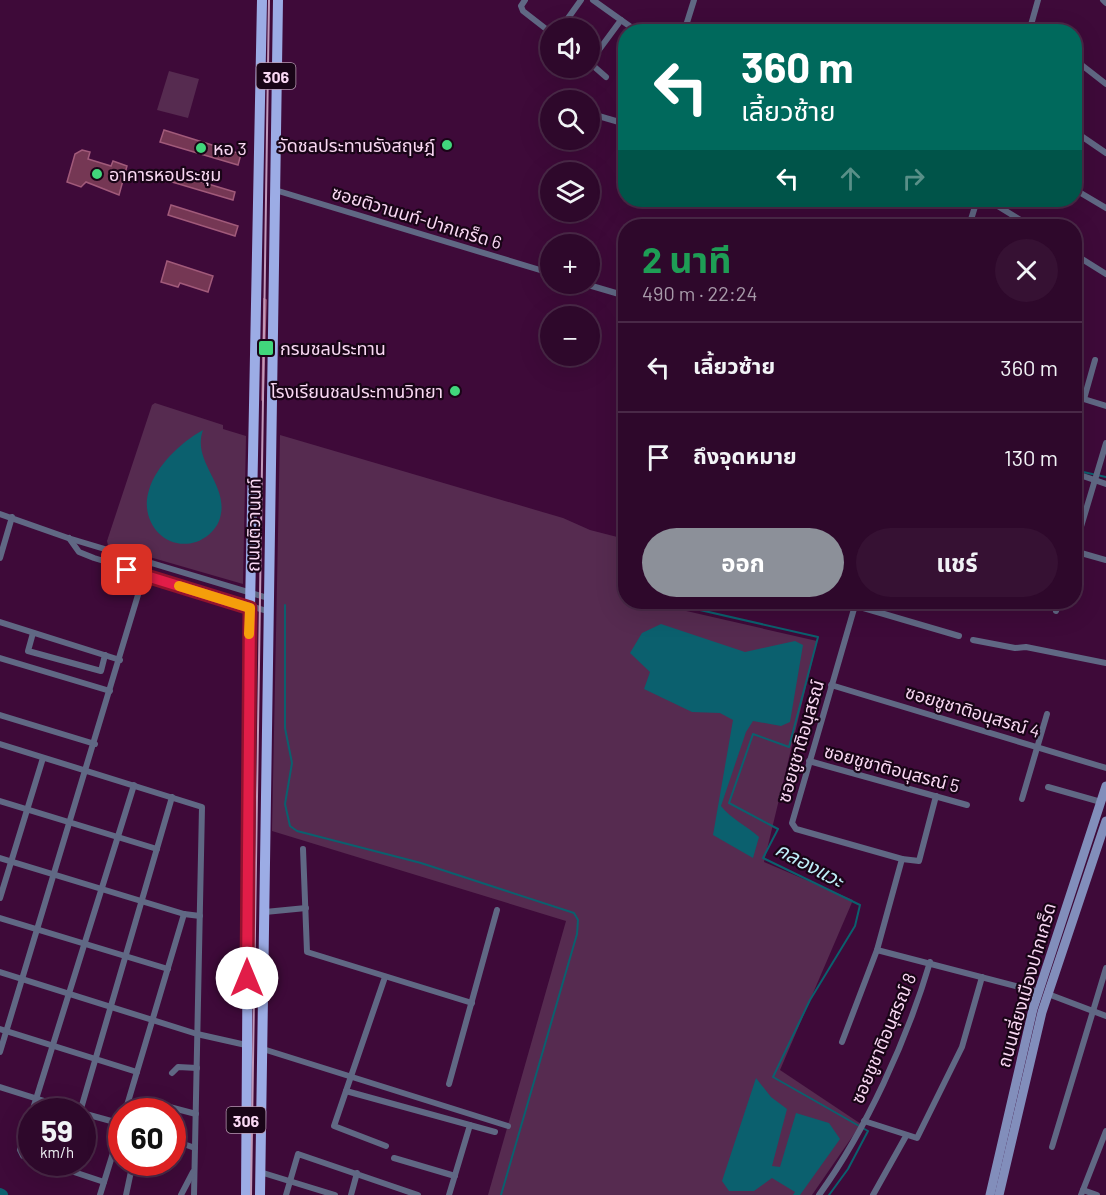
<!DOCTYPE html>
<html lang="th">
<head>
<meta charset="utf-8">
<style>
	:root { --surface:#2e082b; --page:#361133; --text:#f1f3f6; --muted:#a79aa9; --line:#492947; --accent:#8c9099 }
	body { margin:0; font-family:Barlow,"Noto Sans Thai",sans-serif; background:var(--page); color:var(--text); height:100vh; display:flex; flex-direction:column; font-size:22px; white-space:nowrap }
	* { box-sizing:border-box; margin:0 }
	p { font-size:20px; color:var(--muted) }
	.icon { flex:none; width:33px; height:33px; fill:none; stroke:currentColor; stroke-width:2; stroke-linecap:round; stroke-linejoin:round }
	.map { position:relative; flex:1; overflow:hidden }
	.side { position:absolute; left:618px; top:219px; width:464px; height:390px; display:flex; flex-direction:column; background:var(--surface); border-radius:24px; box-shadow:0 6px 24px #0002,0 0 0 2px var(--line) }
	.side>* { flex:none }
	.guide { position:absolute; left:618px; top:24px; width:464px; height:183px; border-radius:24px; box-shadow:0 6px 24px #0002,0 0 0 2px var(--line); background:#00695c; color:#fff; overflow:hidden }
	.fabs { position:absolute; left:540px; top:18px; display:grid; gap:12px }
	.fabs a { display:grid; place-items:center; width:60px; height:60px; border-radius:50%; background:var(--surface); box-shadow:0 6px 24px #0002,0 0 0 2px var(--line); font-size:30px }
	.speed { position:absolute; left:18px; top:1098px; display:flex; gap:12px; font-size:30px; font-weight:700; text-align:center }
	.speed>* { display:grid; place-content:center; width:78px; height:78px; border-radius:50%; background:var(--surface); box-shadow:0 6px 24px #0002,0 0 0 2px var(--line); line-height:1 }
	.speed small { font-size:15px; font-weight:400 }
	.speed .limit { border:9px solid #d22; background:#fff; color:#111 }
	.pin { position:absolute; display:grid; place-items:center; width:51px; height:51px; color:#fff; margin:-26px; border-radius:12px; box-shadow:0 3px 9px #0006 }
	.me { position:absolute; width:66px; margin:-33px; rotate:0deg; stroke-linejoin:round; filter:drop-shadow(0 0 4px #0008) }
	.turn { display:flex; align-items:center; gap:21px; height:126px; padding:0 24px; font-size:27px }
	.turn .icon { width:78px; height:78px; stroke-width:2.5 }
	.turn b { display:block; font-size:42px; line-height:51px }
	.lanes { display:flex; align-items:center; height:57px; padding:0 24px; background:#0003; justify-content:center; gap:30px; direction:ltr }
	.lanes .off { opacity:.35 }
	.round { display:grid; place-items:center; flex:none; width:63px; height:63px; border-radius:32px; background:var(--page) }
	.summary { display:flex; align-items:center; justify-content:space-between; height:102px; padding:0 24px }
	h1 { font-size:36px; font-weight:700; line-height:45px; color:#1e9e55 }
	.primary-button { display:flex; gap:12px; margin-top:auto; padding:12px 24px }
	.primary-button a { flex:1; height:69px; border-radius:36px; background:var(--accent); color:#fff; font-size:24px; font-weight:700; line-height:69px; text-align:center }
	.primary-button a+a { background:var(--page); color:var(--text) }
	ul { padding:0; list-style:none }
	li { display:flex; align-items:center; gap:18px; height:90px; padding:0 24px; border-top:2px solid var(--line) }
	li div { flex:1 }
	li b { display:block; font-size:22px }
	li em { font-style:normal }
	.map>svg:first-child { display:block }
	.green { fill:#562b50 }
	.water { fill:#0b606e }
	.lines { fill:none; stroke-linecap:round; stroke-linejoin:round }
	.stream { stroke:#0b606e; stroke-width:2 }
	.river { stroke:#0b606e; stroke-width:12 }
	.building { fill:#753754; stroke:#a15a7a; stroke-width:1.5 }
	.street { stroke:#606884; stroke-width:6 }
	.secondary { stroke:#828ebb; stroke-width:9 }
	.primary { stroke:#9cace5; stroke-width:10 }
	.rail { stroke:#c19abb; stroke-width:2 }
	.route-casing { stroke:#92132f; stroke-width:15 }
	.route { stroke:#e11d48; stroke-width:10 }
	.slow { stroke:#f59e0b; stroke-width:10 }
	.poi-dot { fill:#41d77c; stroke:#190517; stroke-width:2 }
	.labels { text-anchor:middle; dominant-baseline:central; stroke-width:4.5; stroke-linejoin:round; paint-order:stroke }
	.shield { fill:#190517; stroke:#b699b1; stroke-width:1.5 }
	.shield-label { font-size:16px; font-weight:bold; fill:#f9d8f3 }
	.poi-label { font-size:18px; fill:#f9d8f3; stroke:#190517; text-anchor:start }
	.street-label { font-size:18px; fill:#f9d8f3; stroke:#190517 }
	.water-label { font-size:20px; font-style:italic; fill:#beedf7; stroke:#190517 }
</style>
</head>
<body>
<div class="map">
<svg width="1106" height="1195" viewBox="0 0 1106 1195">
	<rect width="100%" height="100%" fill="#3e0a39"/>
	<g class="green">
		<polygon points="169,71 199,79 188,118 157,110"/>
		<polygon points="155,403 223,425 223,429 246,436 243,584 108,545 107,541 152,405"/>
		<polygon points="280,435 563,518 590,530 625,539 626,602 647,602 817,641 764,862 853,900 780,1070 861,1124 812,1195 488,1195 566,921 272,831"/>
	</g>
	<g class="water">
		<path d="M 203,430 C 191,463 232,486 219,521 C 215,531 205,539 196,542 C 164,552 139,520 149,490 C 156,466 181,442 203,430 Z"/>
		<path d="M 661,624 L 745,652 L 795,641 L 803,645 L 790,722 L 781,726 L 753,721 L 746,732 L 721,806 C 731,819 747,826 759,837 L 753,858 L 713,835 L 733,720 L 720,713 L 692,712 L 644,689 L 650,672 L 630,653 L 642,633 Z"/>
		<polygon points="756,1078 771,1097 787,1109 772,1166 780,1167 796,1113 829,1123 840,1139 800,1195 793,1195 795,1192 772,1178 754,1191 729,1191 722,1181"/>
	</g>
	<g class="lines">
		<g class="stream">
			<polyline points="1074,470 1106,477"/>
			<polyline points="665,602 818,637 789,747 753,734 729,803 778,829 763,858 860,905 855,926 810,1000 773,1077 868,1131 848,1169 829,1195"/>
			<polyline points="285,605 285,728 292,763 285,804 290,826 297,831 421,863 574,913 578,920 577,934 501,1195"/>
		</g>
		<polyline class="river" points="0,1194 2,1195"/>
	</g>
	<g class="building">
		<polygon points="164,130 241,154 238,165 160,142"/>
		<polygon points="82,150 90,152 88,159 111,166 113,161 127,166 119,195 86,182 81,187 67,182 75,154"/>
		<polygon points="175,174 235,192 233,200 172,182"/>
		<polygon points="171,205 238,226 235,236 168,215"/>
		<polygon points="167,261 213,276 208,292 180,283 178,287 161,282"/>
		<polygon points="264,299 266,300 263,401 262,400"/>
	</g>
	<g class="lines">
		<g class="street">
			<polyline points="525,0 521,6 523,11 550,32"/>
			<polyline points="593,0 635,30"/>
			<polyline points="1103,0 1106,3"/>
			<polyline points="561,28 581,0"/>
			<polyline points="684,32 694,0"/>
			<polyline points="1029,32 1038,0"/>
			<polyline points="1074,59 1106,84"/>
			<polyline points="590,62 621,20"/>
			<polyline points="590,63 606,77"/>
			<polyline points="595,115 626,124"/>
			<polyline points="1074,131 1106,153"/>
			<polyline points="1074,189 1106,208"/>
			<polyline points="275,190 550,273"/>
			<polyline points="988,200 1030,226"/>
			<polyline points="969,226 977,200"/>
			<polyline points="1074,254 1106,274"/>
			<polyline points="585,284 626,296"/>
			<polyline points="1074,396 1106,406"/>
			<polyline points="1084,399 1095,360"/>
			<polyline points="1074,473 1106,484"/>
			<polyline points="0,514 68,538 268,598"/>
			<polyline points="69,538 79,552 94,558 267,611"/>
			<polyline points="1074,550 1106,443"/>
			<polyline points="1074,551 1106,560"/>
			<polyline points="0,558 12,517"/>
			<polyline points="843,602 959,636"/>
			<polyline points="1056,611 1059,602"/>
			<polyline points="0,622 120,660"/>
			<polyline points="33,633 28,651 101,671 105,655"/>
			<polyline points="973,640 1015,648 1026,647 1106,663"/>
			<polyline points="0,658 110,691"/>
			<polyline points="831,685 1106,768"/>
			<polyline points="0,715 95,744"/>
			<polyline points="0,744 202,807 194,1195"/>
			<polyline points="809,761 967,805"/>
			<polyline points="1048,787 1101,802"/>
			<polyline points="1022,799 1047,714"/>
			<polyline points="0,801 157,849"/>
			<polyline points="303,849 307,952 472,1003"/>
			<polyline points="0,858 184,914 200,916"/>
			<polyline points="902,859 919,861 936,796"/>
			<polyline points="0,898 43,758"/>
			<polyline points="265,912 306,908"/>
			<polyline points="0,918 168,969"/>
			<polyline points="877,950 1039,992"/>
			<polyline points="0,972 197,1034 246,1045"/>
			<polyline points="385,977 334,1126 386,1146"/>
			<polyline points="1048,994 1106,1016"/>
			<polyline points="0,1029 137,1072"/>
			<polyline points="842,1042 877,950 902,859 796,829 792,823 856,602"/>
			<polyline points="263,1049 508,1126"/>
			<polyline points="0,1052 144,575"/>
			<polyline points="172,1073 178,1067 197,1068"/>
			<polyline points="449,1084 497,910"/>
			<polyline points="0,1087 79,1112"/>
			<polyline points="346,1091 495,1132"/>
			<polyline points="158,1104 196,1114"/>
			<polyline points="32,1112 134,785"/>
			<polyline points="80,1112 172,797"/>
			<polyline points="125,1112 184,914"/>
			<polyline points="82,1113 122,1124"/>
			<polyline points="32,1114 20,1150 23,1156 32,1158"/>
			<polyline points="864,1121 917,1138 962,1047 982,977"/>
			<polyline points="172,1140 195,1148"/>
			<polyline points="1052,1147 1106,968"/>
			<polyline points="394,1158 455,1176"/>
			<polyline points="44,1162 104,1182"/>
			<polyline points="260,1172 335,1195"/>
			<polyline points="1083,1190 1097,1195"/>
			<polyline points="100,1195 122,1124"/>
			<polyline points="126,1195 133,1162"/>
			<polyline points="181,1195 193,1172"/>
			<polyline points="286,1195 298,1154 418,1195"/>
			<polyline points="351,1195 357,1173"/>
			<polyline points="449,1195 470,1125"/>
			<path d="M 819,1195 C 866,1130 907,1040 930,962"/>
			<polyline points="873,1195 906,1136"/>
			<polyline points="1081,1195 1106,1131"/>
		</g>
		<g class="secondary">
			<polyline points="990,1195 1033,1009 1106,786"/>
			<polyline points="999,1195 1042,1012 1106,821"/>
		</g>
		<g class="primary">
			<polyline points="246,1195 250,608 262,0"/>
			<polyline points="260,1195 278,0"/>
		</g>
		<polyline class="rail" points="251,1195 269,0"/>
	</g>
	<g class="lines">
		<defs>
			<polyline id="route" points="127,570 250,608 247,978"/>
		</defs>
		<use href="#route" class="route-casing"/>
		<use href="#route" class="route"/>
		<polyline class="slow" points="179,586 250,608 249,634"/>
	</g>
	<g class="poi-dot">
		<circle cx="447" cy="145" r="6"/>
		<circle cx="201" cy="148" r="6"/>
		<circle cx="97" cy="174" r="6"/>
		<rect x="258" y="340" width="16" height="16" rx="3"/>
		<circle cx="455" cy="391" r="6"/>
	</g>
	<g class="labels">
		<g class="shield">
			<rect x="256.5" y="63" width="39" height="26" rx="4.5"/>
			<rect x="226.5" y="1107" width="39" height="26" rx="4.5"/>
		</g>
		<g class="shield-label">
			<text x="276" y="76">306</text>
			<text x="246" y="1120">306</text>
		</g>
		<g class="poi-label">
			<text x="435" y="145" text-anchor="end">วัดชลประทานรังสฤษฎ์</text>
			<text x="213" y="148">หอ 3</text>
			<text x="109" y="174">อาคารหอประชุม</text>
			<text x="280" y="348">กรมชลประทาน</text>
			<text x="443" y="391" text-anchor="end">โรงเรียนชลประทานวิทยา</text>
		</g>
		<g class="street-label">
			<text transform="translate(417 217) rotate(17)">ซอยติวานนท์-ปากเกร็ด 6</text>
			<text transform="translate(253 525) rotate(-89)">ถนนติวานนท์</text>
			<text transform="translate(973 711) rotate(17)">ซอยชูชาติอนุสรณ์ 4</text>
			<text transform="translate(800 741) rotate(-74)">ซอยชูชาติอนุสรณ์</text>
			<text transform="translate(892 768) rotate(15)">ซอยชูชาติอนุสรณ์ 5</text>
			<text transform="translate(1026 985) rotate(-74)">ถนนเลี่ยงเมืองปากเกร็ด</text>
			<text transform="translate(883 1038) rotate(-67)">ซอยชูชาติอนุสรณ์ 8</text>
		</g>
		<g class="water-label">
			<text transform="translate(810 864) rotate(28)">คลองแวะ</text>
		</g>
	</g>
</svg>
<div class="fabs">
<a><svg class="icon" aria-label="sound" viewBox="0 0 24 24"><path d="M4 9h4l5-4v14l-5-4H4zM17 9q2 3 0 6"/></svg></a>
<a><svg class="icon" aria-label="search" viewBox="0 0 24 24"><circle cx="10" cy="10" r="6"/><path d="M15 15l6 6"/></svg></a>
<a><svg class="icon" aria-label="layers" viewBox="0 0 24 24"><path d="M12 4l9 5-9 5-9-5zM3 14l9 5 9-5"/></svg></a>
<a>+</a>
<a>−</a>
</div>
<div class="speed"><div>59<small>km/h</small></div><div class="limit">60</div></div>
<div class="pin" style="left:127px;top:570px;background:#d93025"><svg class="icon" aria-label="arrive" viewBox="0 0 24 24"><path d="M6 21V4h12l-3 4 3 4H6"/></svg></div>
<svg class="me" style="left:247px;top:978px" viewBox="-20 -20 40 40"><circle r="19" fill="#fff"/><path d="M0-13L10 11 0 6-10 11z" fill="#e11d48"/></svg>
<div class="guide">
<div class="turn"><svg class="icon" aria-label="left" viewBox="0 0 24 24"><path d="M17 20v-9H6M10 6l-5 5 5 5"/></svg><div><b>360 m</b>เลี้ยวซ้าย</div></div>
<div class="lanes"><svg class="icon" aria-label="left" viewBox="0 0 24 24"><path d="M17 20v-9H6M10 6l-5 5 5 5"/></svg><svg class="icon off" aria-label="ahead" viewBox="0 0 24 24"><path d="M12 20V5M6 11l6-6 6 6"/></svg><svg class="icon off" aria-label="right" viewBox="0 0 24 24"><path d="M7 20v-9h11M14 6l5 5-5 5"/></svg></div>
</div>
<section class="side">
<div class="summary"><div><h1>2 นาที</h1><p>490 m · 22:24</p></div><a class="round"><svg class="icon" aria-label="close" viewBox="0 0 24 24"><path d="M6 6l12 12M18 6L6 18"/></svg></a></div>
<ul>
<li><svg class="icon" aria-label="left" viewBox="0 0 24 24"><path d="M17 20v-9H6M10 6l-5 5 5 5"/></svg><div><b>เลี้ยวซ้าย</b></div><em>360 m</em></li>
<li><svg class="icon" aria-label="arrive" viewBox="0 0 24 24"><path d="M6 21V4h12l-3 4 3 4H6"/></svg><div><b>ถึงจุดหมาย</b></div><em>130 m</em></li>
</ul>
<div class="primary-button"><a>ออก</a><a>แชร์</a></div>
</section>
</div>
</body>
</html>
